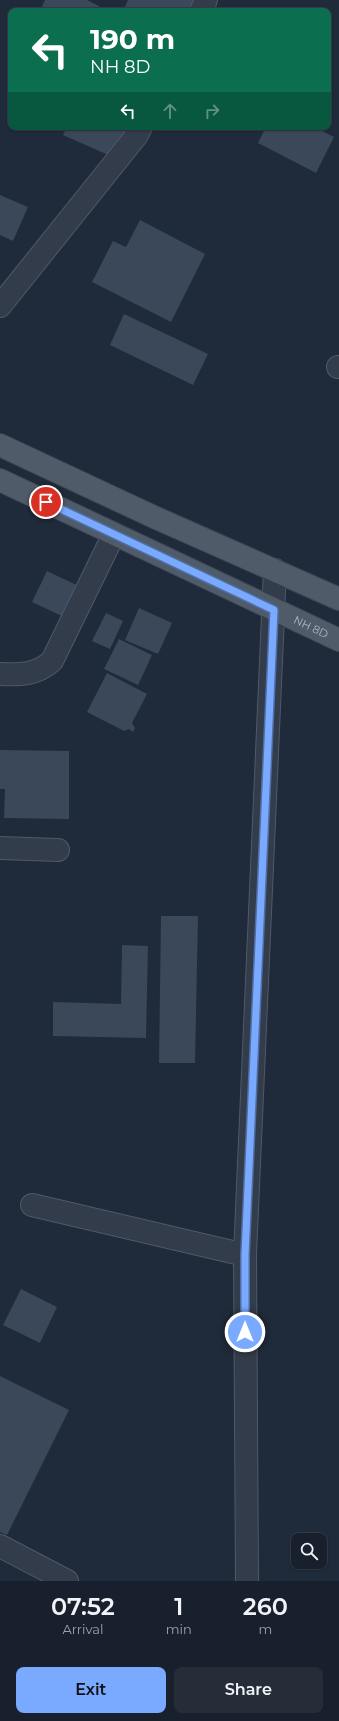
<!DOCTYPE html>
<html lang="en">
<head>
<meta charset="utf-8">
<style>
	:root { --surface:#17202c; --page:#242d38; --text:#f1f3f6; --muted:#9ea3a9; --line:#363e48; --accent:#79aaff }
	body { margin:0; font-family:Montserrat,sans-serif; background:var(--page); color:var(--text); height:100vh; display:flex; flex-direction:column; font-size:15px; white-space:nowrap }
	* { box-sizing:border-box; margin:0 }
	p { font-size:13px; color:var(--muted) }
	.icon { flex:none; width:22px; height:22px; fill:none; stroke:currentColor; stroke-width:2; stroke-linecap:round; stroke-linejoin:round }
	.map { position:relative; height:1581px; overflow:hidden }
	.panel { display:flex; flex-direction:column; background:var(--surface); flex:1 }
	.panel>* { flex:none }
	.top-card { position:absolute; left:8px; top:8px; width:323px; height:122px; border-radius:8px; box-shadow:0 1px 3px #0004,0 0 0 1px var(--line); background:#0b6e4f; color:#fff; overflow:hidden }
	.tools { position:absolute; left:291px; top:1533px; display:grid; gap:8px }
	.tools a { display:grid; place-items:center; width:36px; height:36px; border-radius:8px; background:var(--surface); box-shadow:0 1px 3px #0004,0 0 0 1px var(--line); font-size:20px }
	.pin { position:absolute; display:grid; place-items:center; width:34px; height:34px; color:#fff; margin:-17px; border:2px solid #fff; border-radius:50%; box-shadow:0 1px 4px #0007 }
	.me { position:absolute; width:44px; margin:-22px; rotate:0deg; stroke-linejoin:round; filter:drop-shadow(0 0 3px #0008) }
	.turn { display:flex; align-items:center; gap:14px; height:84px; padding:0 16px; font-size:18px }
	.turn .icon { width:52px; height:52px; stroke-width:2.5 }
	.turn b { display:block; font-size:28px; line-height:34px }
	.lanes { display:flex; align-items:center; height:38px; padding:0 16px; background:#0003; justify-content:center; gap:20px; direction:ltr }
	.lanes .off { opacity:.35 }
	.eta { display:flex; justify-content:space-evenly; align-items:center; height:68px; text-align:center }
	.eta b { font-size:24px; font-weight:600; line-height:28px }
	.cta { display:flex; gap:8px; margin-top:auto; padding:8px 16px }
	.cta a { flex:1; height:46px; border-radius:8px; background:var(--accent); color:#111; font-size:16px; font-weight:600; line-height:46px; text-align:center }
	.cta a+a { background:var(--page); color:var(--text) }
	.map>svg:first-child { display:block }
	.building { fill:#3a485a }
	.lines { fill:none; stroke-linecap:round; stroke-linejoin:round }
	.minor-casing { stroke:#505968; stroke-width:24 }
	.major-casing { stroke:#3c4553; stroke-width:24 }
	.minor { stroke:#333c4a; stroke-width:22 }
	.major { stroke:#505b6a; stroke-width:22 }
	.route-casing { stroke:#4f6ea6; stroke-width:10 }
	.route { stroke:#79aaff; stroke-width:7 }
	.labels { text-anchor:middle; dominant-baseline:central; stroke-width:4; stroke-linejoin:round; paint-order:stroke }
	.street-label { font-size:11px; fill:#adb6c7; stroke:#18212e }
</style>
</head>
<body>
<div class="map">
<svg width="339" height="1581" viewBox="0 0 339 1581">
	<rect width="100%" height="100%" fill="#1f2a3a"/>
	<g class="building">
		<polygon points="45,0 87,0 99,6 97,11 40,11"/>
		<polygon points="128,0 195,0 190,11 123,11"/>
		<polygon points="67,127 136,127 115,158 63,135"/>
		<polygon points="266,127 314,127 334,137 316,173 258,143"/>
		<polygon points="0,195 28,207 13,241 0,235"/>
		<polygon points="140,220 205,254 171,322 92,282 113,241 126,247"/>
		<polygon points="124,314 208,354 193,385 110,345"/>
		<polygon points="47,571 83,588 68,619 32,602"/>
		<polygon points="139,608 172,623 158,654 125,640"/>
		<polygon points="106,613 123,621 110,649 92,641"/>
		<polygon points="119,639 152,655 138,685 104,669"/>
		<polygon points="107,673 147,694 132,723 135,728 133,732 129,729 124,731 87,712"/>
		<polygon points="0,750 69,751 69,819 4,818 5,789 0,789"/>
		<polygon points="161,916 198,916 195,1063 159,1063"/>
		<polygon points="122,945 148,946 146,1038 53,1036 53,1002 121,1004"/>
		<polygon points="21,1289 57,1307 40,1343 3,1325"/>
		<polygon points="0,1376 69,1410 7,1535 0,1532"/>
	</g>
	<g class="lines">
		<defs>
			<g id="minor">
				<polyline points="201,11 206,0"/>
				<polyline points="0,306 137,135 141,127"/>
				<polyline points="338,367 339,367"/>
				<path d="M 0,674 C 20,675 36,675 52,661 L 114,534"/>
				<polyline points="0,848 58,850"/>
				<polyline points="32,1205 245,1255"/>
				<polyline points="0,1546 67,1581"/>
				<polyline points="247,1581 245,1255 275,570"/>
			</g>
			<g id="major">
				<polyline points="0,445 154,517 339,599"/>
				<path id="s1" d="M 0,480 L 339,640"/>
			</g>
		</defs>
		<use href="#minor" class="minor-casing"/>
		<use href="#major" class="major-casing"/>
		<use href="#minor" class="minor"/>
		<use href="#major" class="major"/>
	</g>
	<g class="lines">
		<defs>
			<polyline id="route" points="46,502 274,610 245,1255 245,1332"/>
		</defs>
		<use href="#route" class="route-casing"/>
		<use href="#route" class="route"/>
	</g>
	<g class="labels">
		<g class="street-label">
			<text stroke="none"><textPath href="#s1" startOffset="344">NH 8D</textPath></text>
		</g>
	</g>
</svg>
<div class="tools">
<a><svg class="icon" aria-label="search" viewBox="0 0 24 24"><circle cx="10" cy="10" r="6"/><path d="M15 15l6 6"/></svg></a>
</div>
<div class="pin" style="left:46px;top:502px;background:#d93025"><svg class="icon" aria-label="arrive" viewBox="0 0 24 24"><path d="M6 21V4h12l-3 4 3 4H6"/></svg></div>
<svg class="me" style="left:245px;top:1332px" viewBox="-20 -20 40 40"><circle r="17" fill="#79aaff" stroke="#fff" stroke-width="3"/><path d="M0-11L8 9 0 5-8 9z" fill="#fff"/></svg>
<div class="top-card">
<div class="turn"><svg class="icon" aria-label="left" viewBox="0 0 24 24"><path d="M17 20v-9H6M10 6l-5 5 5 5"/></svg><div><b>190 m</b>NH 8D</div></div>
<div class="lanes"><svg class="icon" aria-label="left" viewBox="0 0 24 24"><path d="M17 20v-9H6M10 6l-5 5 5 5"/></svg><svg class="icon off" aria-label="ahead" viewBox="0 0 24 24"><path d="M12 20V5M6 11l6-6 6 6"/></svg><svg class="icon off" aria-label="right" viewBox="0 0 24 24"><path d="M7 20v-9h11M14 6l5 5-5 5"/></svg></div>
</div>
</div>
<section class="panel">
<div class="eta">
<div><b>07:52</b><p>Arrival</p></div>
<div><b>1</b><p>min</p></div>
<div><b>260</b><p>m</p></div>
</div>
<div class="cta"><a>Exit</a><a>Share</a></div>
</section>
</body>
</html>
